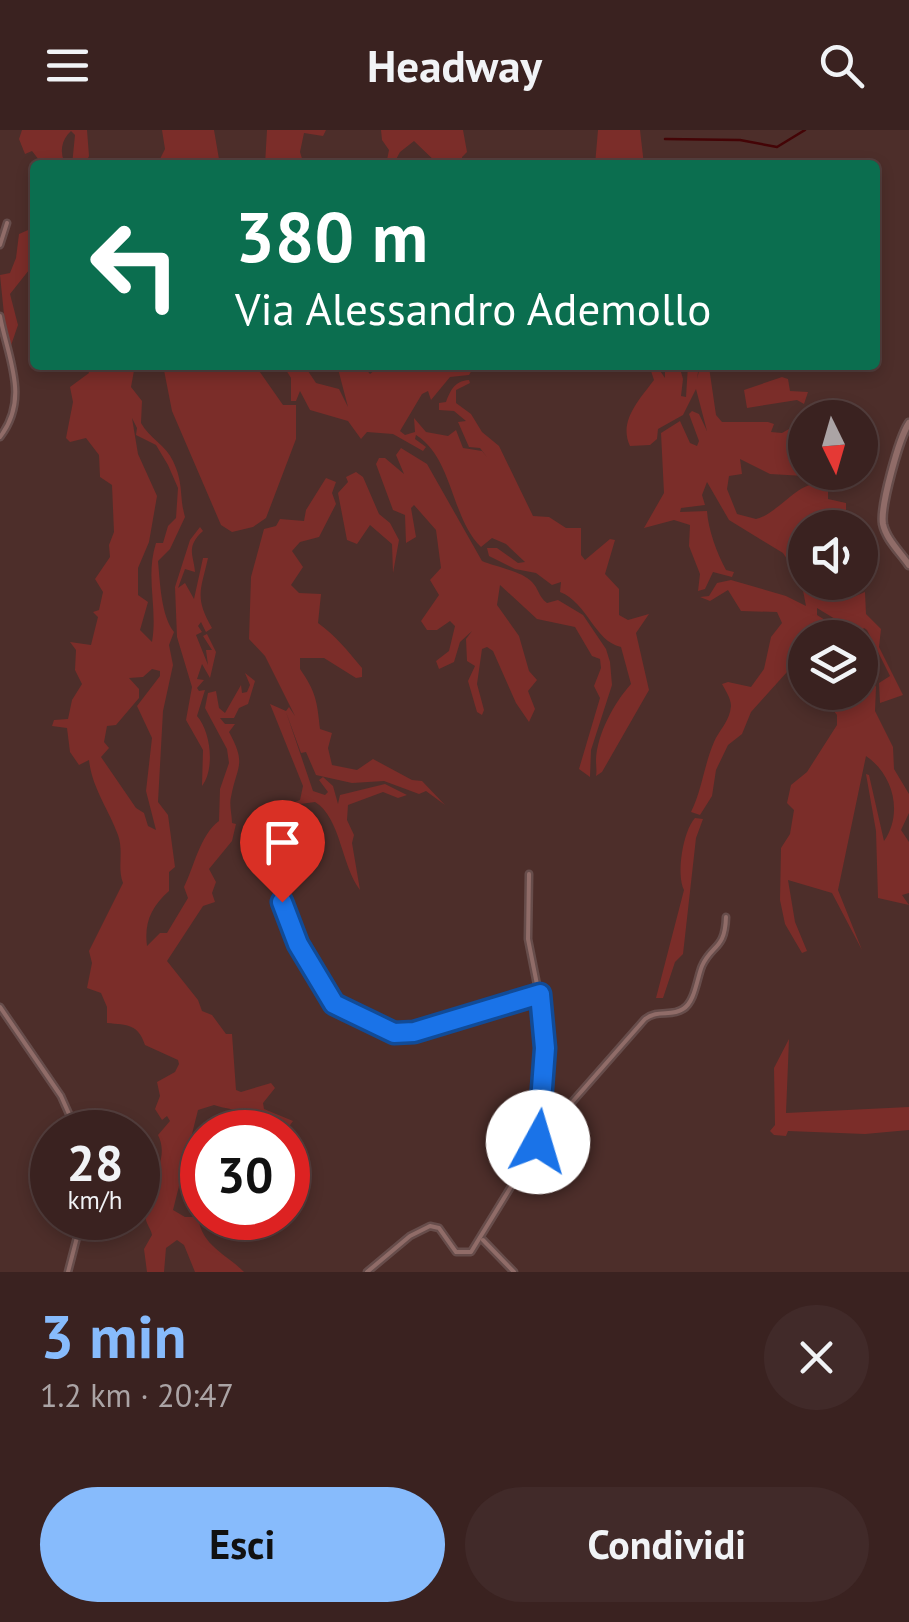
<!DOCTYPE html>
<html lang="it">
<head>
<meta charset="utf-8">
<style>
	:root { --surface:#3a2220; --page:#412a29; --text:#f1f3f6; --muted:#aba4a5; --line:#543f3e; --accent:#87bbfc }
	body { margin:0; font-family:"PT Sans",sans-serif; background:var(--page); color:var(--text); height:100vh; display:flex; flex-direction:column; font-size:38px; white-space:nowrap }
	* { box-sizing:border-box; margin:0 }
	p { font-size:32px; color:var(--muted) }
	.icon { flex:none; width:55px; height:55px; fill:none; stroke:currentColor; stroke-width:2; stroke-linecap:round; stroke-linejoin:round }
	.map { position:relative; height:1142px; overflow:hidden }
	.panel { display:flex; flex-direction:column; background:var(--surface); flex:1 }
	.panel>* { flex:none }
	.banner { position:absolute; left:30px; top:30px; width:850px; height:210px; border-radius:10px; box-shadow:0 5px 15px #0003,0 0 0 2px var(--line); background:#0b6e4f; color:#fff; overflow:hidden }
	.needle { width:65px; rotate:175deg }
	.tools { position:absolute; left:788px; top:270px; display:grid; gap:20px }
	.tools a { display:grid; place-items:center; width:90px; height:90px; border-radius:50%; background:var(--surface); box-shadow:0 5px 15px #0003,0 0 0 2px var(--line); font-size:50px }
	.speed { position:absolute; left:30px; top:980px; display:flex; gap:20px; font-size:50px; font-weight:700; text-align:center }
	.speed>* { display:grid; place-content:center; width:130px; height:130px; border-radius:50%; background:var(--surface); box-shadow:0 5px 15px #0003,0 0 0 2px var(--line); line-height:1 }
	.speed small { font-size:25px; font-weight:400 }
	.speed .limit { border:15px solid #d22; background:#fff; color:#111 }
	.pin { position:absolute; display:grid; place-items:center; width:85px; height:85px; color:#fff; margin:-102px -42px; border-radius:50% 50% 50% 0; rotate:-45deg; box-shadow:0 0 10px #0007 }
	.pin .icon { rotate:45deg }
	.me { position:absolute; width:110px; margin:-55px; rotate:6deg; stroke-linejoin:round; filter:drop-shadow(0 0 8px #0008) }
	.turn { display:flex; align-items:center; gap:35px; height:210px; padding:0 40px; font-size:45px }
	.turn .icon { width:130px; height:130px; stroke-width:2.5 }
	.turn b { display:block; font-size:70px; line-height:85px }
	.round { display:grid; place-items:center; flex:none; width:105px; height:105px; border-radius:52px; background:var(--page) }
	.overview { display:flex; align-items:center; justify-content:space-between; height:170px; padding:0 40px }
	h1 { font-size:60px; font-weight:600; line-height:75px; color:var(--accent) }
	.cta { display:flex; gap:20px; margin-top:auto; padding:20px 40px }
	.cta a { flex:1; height:115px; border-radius:60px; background:var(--accent); color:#111; font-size:40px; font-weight:600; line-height:115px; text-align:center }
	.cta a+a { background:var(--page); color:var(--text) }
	header { display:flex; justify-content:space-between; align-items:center; height:130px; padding:0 40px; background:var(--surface); font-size:45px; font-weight:600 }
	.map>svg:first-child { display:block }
	.green { fill:#7b2d29; fill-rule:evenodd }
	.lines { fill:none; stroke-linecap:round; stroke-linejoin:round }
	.stream { stroke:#440406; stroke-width:2.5 }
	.minor-casing { stroke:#674d4b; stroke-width:9 }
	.tertiary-casing { stroke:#674d4b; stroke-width:11 }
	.minor { stroke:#906c68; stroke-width:4 }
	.tertiary { stroke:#906c68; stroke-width:6 }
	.route-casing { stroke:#114b97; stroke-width:25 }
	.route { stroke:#1a73e8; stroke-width:18 }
</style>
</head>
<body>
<header><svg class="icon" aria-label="menu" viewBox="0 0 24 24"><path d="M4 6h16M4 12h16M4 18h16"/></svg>Headway<svg class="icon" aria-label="search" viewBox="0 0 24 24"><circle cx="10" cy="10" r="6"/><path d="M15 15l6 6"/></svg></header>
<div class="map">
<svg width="909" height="1142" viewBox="0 0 909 1142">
	<rect width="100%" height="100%" fill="#4d2e2a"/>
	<g class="green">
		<path d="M 22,0 L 87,0 L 89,26 L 85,35 L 72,35 L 75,5 L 71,1 C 61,10 59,23 66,35 L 43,35 L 32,21 L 25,24 L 19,9 Z"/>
		<polygon points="162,0 214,0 220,35 157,35 165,19"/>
		<polygon points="267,0 326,0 323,6 304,3 300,22 304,35 265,35"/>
		<polygon points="381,0 463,0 467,22 462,27 462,35 439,35 414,11 400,22 393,35 386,35 389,20 382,10"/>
		<polygon points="598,0 640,0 644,35 595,35"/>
		<polygon points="35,97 29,140 10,164 18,195 8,224 0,145 10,143 16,128 19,104"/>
		<path d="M 86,235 L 135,235 L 131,257 L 142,271 L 141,293 C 149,308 166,315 173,331 C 184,354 179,366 185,387 L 170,419 L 158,431 C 160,452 161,486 174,502 L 169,515 L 173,535 L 163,581 L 158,672 L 168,685 L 175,737 L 169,742 L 169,761 C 151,777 144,793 147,816 L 160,803 L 167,803 L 188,768 L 184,757 C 194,737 200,705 219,691 L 220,659 L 229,633 L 227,619 L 205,578 L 208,563 L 216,561 L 219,578 L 225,583 L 241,555 L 242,563 L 247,562 L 250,555 L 245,543 L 255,551 L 248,574 L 239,578 L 234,588 L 220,588 L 225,594 L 235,594 L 229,602 C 247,635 237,635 231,667 C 229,674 232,685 232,693 L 236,694 L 232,711 L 209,739 L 216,752 L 212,763 L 215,772 L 203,776 L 167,831 L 198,870 L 202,881 L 212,885 L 226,904 L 232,904 L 236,960 L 241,962 L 271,953 L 275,958 L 263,973 L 264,979 L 293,991 L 288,998 C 270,998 262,993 247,984 C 239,979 225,979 214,975 L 198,980 L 173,1080 L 185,1087 L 198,1087 C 202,1116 225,1123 244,1142 L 195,1142 L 184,1115 L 177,1110 L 166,1118 L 164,1142 L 147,1142 L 144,1119 L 152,1105 C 151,1099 147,1095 146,1090 C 138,1060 173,1035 158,1005 L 170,991 L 167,986 L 162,990 L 155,979 L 160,966 L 157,952 L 175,942 L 179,934 L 178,930 L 145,915 C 138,894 128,895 107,893 L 107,877 L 101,863 L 87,858 L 92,833 L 89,821 L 123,753 C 117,737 124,722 118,705 C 109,680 92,658 89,630 L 79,635 L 70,622 L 67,598 L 52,596 L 54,590 L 68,589 L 72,570 L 82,554 L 75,540 L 76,520 L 70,512 L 91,515 L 98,487 L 93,482 L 99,480 L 103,462 L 95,449 L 110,427 L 109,415 L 114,402 L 112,355 L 100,347 L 99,325 L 86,308 L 70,312 L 66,308 L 73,272 L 70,257 L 89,243 ZM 132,288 L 137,298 L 136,305 L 156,315 L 168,335 L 178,358 L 176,388 L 168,396 L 163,413 L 156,413 C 145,447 158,478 152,512 L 140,500 L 148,472 L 138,465 L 138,438 L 149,412 L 157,366 L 138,324 ZM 152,539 L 160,541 L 160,546 L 137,576 L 152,608 L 146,661 L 156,700 L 148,696 L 144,683 L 136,678 L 101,627 L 109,618 L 104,612 L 107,596 L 116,595 L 139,568 L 139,559 L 129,548 L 143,547 Z"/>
		<polygon points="163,235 255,235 283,275 296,275 296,309 266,388 253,397 232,402 221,395 172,281"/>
		<path d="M 283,235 L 304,235 L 316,253 L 339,259 L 348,277 L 337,235 L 362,235 L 370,244 L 381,235 L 469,236 L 472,240 L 469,245 L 450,247 L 431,270 L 428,261 L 422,264 L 400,301 L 405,305 L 415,302 L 414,288 L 426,302 L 448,306 L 456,300 L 463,318 L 482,321 L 487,327 L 480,318 L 469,317 L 458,292 L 466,291 L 454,281 L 439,280 L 439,273 L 446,272 C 451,259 455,251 469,250 L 470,253 L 456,260 L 456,273 L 471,284 L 482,302 L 499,316 L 533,386 L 549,387 L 566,398 L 581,398 L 581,425 L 585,430 L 610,409 L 615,410 L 605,444 L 619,459 L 619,485 L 628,490 L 649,484 L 636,503 L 649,560 L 602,642 L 596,646 C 597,641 596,636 596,630 C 597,604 614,573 631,554 L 621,517 C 594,511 588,473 560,462 L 561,452 L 552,455 L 536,443 L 515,439 L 489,426 L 487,418 L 497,418 L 518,433 L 525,432 L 506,414 L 492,408 L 481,417 C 451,388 453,328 416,305 L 415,309 L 426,317 L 423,321 L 393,304 L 367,302 L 361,309 L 348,291 L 310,280 L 300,261 L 296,271 L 291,271 L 291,248 Z"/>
		<path d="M 649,235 L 656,235 L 665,248 L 665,235 L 679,235 L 683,249 L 681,266 L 686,267 L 688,235 L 699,235 L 697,249 L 700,237 L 709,237 L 716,285 L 722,292 L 768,292 L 774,294 L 771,302 L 782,303 L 796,295 L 803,299 L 805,342 L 843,343 L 839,348 L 770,344 L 740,329 L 742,344 L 729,346 L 727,359 L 737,384 L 756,389 C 781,383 801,345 828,355 L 828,369 L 846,373 L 846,397 L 805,398 L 805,452 L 838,453 L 846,470 L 865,462 L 866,484 L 881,499 L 879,517 L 903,565 L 880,573 L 879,553 L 890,546 L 867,500 L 864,498 L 856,507 L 849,507 L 840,492 L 817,478 L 817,485 L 841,500 L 844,507 L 805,508 L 805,522 L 751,582 L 742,604 L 728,615 L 716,640 L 712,666 L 700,685 L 691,682 C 702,660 704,635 714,612 C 719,600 730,591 731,576 C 731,568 725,560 722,554 L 728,552 L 751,557 L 764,539 L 771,507 L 782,493 L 777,482 L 741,481 L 728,460 L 710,471 L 700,467 L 709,466 L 717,453 L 731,450 L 786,466 L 806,476 L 801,450 L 783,423 L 729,390 L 707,352 L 702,365 L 705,375 L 681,378 L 680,382 L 707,381 C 708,399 717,424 726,440 L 734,442 L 732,447 L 713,442 L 705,459 L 698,461 L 700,444 L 689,416 L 690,395 L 674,390 L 644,398 L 664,363 L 661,303 L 680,291 L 690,313 L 697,316 L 699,311 L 689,284 L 692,281 L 699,284 L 707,301 L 696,259 L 683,285 L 658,299 L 657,309 L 650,315 L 630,316 C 618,291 640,269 654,250 Z"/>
		<polygon points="782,247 788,249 790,261 808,262 804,274 797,270 747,278 744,260"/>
		<path d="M 401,318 L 427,334 L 482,431 C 496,437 522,441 532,452 C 539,459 538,466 547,473 L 558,470 L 583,485 L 606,519 L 610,532 L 612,555 L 591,620 L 590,647 L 579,639 L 600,568 L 594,556 L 601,538 L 600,529 L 592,526 L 575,497 L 537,489 L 500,455 L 497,475 L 519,506 L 529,541 L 537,550 L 528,561 L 535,579 L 529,592 L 516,573 L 493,521 L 487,517 L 482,519 L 477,554 L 484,580 L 482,585 L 477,582 L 468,551 L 475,536 L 467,531 L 466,509 L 472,501 L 460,512 L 454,532 L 439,539 L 436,531 L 449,521 L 455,496 L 450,491 L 437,500 L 427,500 L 421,491 L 439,465 L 430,450 L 441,438 L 436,400 L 414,375 L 411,378 L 416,407 L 406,413 L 405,385 L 393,380 L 376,334 L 379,328 L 385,328 L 404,344 L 396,325 Z"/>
		<polygon points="356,342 363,347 379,384 390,393 399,410 393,443 392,414 370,395 357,414 347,410 338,363 348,352 346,347"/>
		<path d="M 326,348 L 336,352 L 332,363 L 336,374 L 319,407 L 300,412 L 292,421 L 303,437 L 291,455 L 299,463 L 321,464 L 318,493 C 336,506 347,520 362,538 L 362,547 L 356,548 L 324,528 L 300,528 L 300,539 C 316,562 317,571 320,599 L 332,603 L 328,618 L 332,635 L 357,640 L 373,629 L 412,650 L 422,651 L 445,675 L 426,661 L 419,664 L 384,651 L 352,653 L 316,645 L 306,622 L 301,623 L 286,582 L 313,661 L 325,665 L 328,662 L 319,650 L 323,647 L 333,656 L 338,674 L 340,665 L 385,654 L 407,665 L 398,668 L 383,662 L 348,675 L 347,690 L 354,705 L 352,713 L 360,760 C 341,735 341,688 315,672 L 285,676 L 300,670 L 303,656 L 270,574 L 286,581 L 289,577 L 295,586 L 265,526 L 249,509 L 251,447 L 264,399 L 276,396 L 280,389 L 304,391 L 306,380 Z"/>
		<path d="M 200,397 L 203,401 C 185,417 194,426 195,442 L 185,439 L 178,458 L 185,453 L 194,469 L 203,428 L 208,428 C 201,460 194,467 212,498 L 206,502 L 201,492 L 198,496 L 202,502 L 196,505 L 208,535 L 206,520 L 212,520 L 203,506 L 207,504 L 216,522 L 210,548 L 202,534 L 197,549 L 204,550 L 197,558 L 199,561 L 205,560 L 197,586 C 211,602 215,639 202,656 L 203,620 L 186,590 L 192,557 L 177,507 L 175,457 L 190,410 Z"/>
		<path d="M 860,533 L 868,539 L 876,557 L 875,581 L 893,617 L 894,639 L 909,664 L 909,683 L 901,700 L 909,712 L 909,763 L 902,765 L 909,775 L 878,768 L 876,701 L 866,644 L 869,645 L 884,711 C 903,684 894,645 866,626 L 838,760 L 862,820 L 832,763 L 788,750 L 795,792 L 807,821 L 802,823 L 785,794 L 780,770 L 781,718 L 790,704 L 794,680 L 787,673 L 791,655 L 807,642 L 837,595 L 837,585 L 820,563 L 860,562 Z"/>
		<path d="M 695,688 L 703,689 L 696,708 L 683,824 L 675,832 L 663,868 L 656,868 L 684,760 C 676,744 683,701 695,688 Z"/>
		<polygon points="789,909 786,983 909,977 909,1000 865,1004 788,1001 786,1006 774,1005 770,1001 775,995 774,938"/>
	</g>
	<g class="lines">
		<polyline class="stream" points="665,9 740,10 777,17 805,0"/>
		<defs>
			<g id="minor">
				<polyline points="0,115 7,93"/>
				<path d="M 0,186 C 8,229 30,268 0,307"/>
				<polyline points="281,772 299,814 334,874 394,903 411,903 540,864"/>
				<polyline points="0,877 61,966 77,1002"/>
				<path d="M 537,1012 L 645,889 C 658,879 671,887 683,879 C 695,872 697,848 702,836 C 712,814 725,820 726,787"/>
				<polyline points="483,1110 514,1142"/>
				<polyline points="68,1142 82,1088"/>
				<polyline points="367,1142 410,1106 430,1096 439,1098 456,1122 471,1122 531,1024 540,1003 545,895 528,809 529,744"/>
			</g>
			<path id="tertiary" d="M 909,293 C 899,308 880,377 883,394 C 886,409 900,422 909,435"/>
		</defs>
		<use href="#minor" class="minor-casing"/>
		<use href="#tertiary" class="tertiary-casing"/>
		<use href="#minor" class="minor"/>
		<use href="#tertiary" class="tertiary"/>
	</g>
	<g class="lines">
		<defs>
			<polyline id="route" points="282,772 298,814 334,874 394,903 414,902 540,864 545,918 538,1012"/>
		</defs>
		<use href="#route" class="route-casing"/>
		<use href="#route" class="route"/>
	</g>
</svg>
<div class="tools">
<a><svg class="needle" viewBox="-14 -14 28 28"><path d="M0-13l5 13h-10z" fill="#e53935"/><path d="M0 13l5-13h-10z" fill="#aba4a5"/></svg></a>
<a><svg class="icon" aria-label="sound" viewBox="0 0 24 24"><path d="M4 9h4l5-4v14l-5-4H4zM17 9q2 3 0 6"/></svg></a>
<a><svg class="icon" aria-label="layers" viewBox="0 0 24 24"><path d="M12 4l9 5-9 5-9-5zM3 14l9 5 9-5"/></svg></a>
</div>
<div class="speed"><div>28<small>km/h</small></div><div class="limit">30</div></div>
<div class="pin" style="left:282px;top:772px;background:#d93025"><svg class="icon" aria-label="arrive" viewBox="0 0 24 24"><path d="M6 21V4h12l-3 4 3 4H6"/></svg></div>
<svg class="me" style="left:538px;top:1012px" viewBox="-20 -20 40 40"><circle r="19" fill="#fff"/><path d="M0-13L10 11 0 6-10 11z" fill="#1a73e8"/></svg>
<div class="banner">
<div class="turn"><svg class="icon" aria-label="left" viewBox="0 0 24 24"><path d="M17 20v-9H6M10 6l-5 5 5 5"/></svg><div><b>380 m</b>Via Alessandro Ademollo</div></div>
</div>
</div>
<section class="panel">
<div class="overview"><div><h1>3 min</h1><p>1.2 km · 20:47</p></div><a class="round"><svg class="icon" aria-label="close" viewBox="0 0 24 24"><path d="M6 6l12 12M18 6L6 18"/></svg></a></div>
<div class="cta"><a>Esci</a><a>Condividi</a></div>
</section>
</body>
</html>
